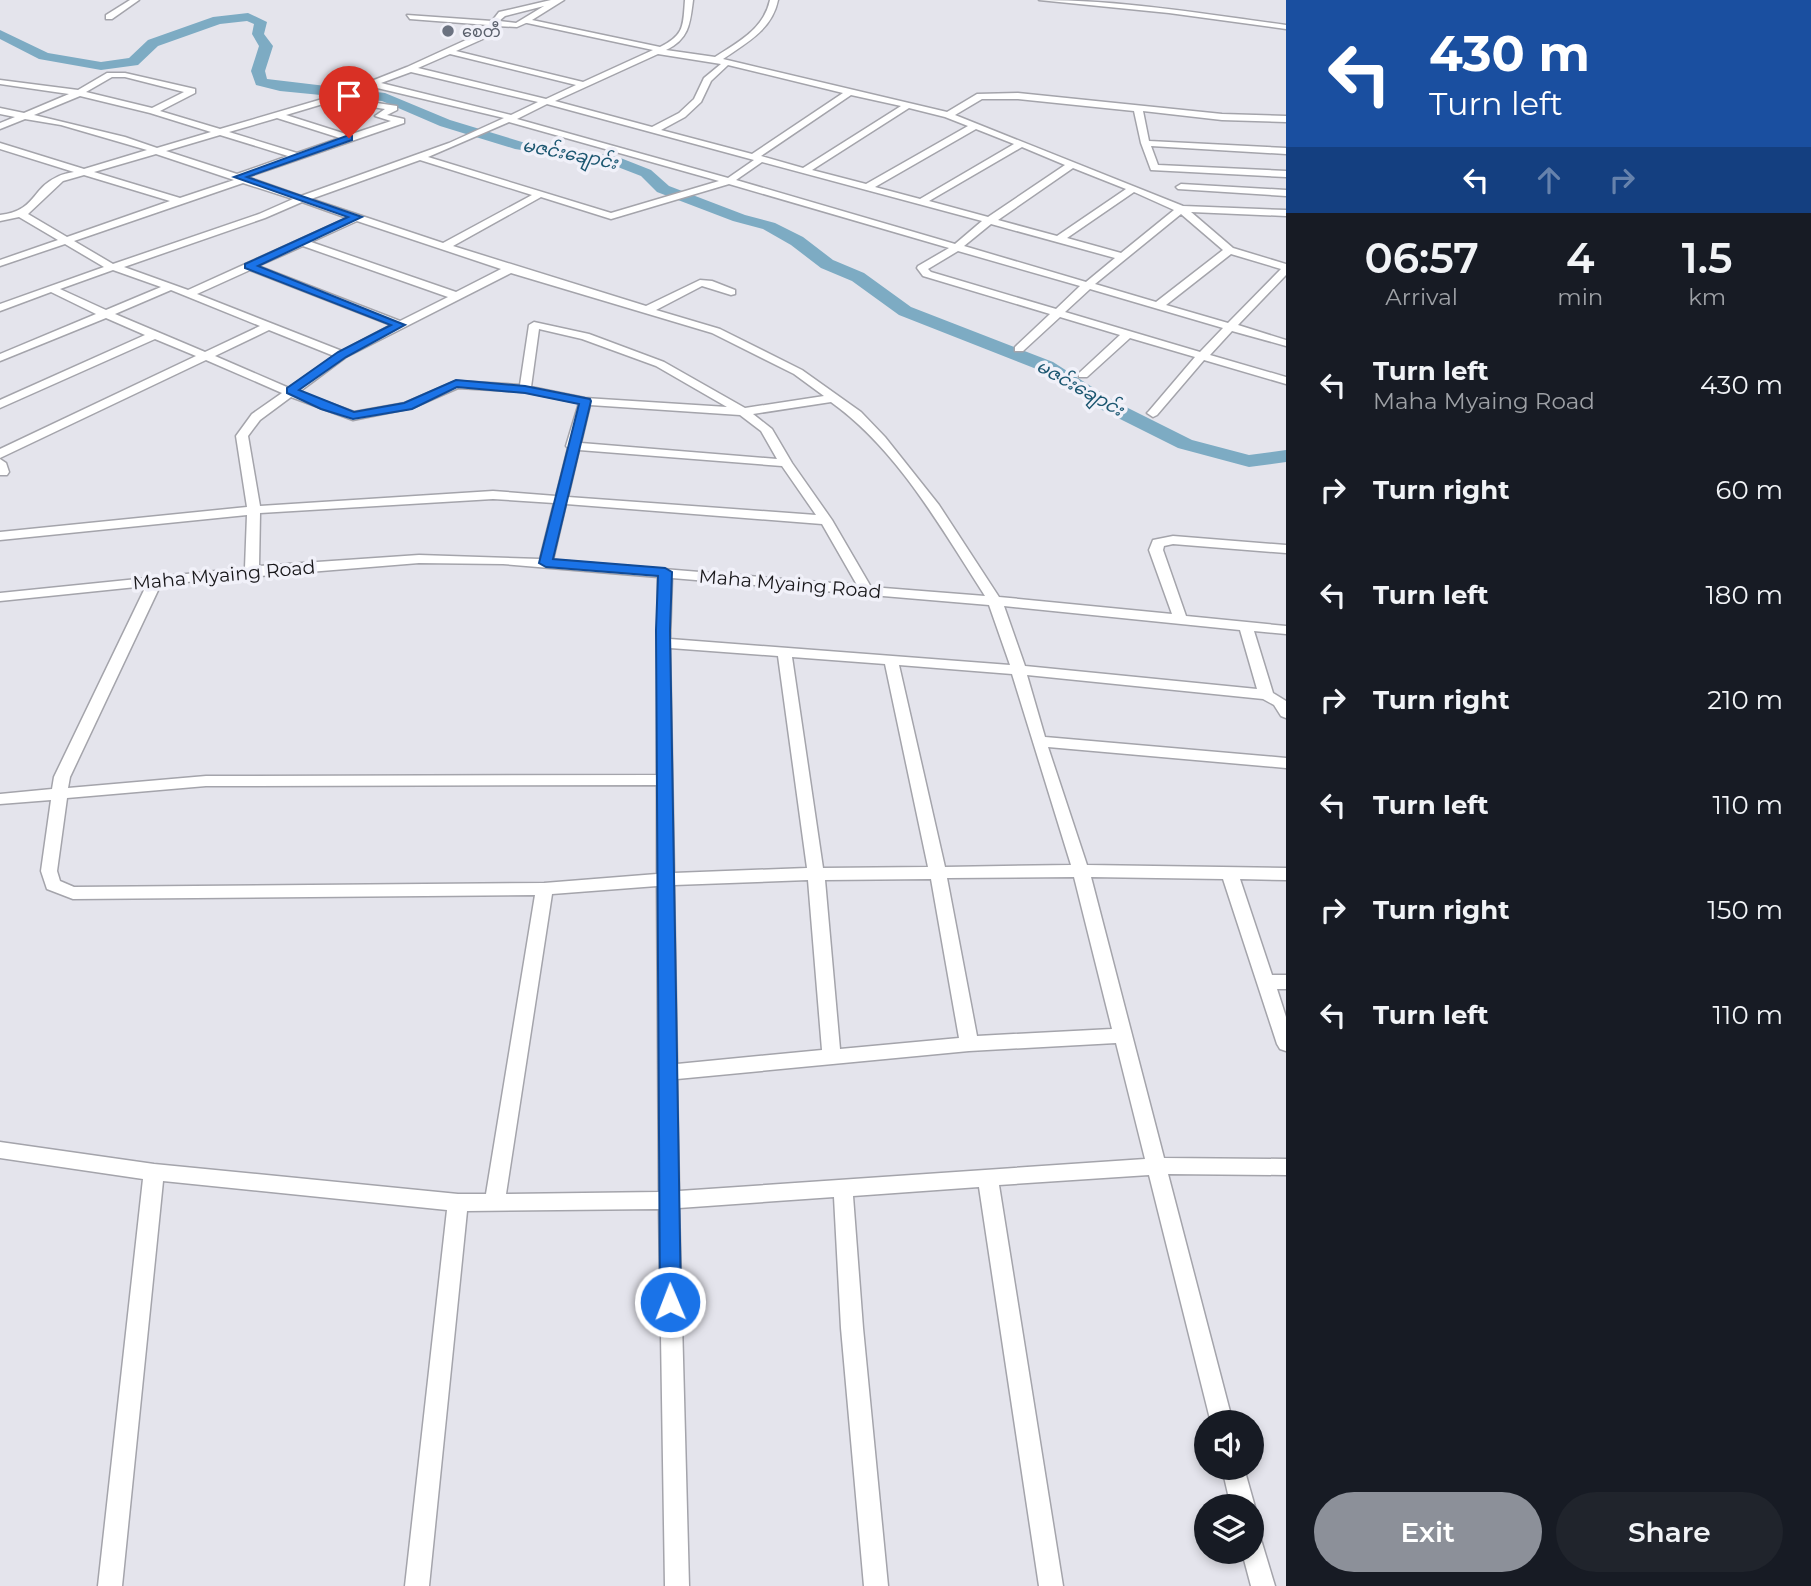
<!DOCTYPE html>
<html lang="en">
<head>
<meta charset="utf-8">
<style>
	:root { --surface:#171b24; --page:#20242c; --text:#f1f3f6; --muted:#9ea1a6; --accent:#8c9099 }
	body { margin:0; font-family:Montserrat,"Noto Sans Myanmar",sans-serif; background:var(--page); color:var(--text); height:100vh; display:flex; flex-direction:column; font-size:26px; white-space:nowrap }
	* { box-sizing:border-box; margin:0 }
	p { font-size:23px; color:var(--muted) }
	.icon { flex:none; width:38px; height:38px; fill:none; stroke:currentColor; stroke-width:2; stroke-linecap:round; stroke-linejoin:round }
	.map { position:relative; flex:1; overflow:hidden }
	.side { display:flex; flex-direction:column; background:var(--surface); width:525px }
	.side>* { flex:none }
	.hud { background:#1a4fa0; color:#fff; overflow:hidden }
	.controls { position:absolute; left:1194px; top:1410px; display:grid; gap:14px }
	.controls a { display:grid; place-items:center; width:70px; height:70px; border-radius:50%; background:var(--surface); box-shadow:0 4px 10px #0003; font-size:35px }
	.pin { position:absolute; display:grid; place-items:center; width:60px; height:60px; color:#fff; margin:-72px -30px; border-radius:50% 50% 50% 0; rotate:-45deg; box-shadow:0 0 7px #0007 }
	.pin .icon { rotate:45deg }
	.me { position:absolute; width:77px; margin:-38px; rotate:359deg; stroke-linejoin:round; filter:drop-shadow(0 0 5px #0008) }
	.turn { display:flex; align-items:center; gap:24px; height:147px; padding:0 28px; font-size:32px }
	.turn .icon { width:91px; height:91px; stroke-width:2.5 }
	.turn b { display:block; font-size:49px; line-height:60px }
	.lanes { display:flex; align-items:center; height:66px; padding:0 28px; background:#0003; justify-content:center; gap:35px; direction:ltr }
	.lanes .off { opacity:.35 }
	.eta { display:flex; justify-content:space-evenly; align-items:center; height:119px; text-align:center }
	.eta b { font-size:42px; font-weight:600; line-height:49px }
	.action { display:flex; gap:14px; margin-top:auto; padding:14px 28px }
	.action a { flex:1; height:80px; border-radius:42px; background:var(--accent); color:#fff; font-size:28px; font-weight:600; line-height:80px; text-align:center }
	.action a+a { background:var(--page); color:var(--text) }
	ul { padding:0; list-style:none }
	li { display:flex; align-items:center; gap:21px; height:105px; padding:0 28px }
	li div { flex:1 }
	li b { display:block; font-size:26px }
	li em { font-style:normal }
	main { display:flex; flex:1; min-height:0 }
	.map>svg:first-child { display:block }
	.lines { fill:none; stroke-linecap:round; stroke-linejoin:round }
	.river { fill:#7dabc3; fill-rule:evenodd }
	.minor-casing { stroke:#a4a4ab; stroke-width:3 }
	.minor { fill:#fff; fill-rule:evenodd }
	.route { fill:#1a73e8; stroke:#114b97; stroke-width:2 }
	.worship-dot { fill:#6b7280; stroke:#f1f1f9; stroke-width:2.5 }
	.labels { text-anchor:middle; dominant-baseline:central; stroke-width:7; stroke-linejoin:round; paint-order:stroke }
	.far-worship-label { font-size:16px; fill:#5b616d; stroke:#f1f1f9; text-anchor:start }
	.far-water-label { font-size:18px; font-style:italic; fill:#1b5670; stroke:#f1f1f9 }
	.street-label { font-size:19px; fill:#18171a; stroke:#f1f1f9 }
</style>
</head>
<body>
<main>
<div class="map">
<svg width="1286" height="1586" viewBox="0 0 1286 1586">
	<rect width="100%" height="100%" fill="#e4e4ec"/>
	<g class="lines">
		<polygon class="river" points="248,13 267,22 264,34 273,46 265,71 267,79 385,93 450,120 522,142 618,157 651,170 669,186 745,215 775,223 803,237 833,260 864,273 911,307 1053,362 1114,401 1192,440 1249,455 1286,450 1286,462 1249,467 1178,448 1100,409 1039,370 899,315 852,281 821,268 791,245 763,229 733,221 657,192 641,176 610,164 515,149 440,126 382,101 280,91 256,85 251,71 259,46 252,34 254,24 247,21 220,24 158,46 138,65 101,70 39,59 0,39 0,30 48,53 101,62 129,58 148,40 213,17"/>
		<defs>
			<g id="minor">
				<polygon points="130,0 139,0 112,19 106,19 106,15"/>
				<path d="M 551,0 L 564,0 L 532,20 L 660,47 C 685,35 683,25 685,0 L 693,0 C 690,24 689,39 666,50 L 715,57 C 738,42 764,29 770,0 L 778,0 C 772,30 746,43 723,59 L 947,112 L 977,94 L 1018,93 L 1222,114 L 1286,116 L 1286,122 L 1222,120 L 1143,111 L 1149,141 L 1286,148 L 1286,154 L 1151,146 L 1158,165 L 1286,171 L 1286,177 L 1151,170 L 1141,143 L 1134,111 L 1018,99 L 982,99 L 955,115 L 1183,206 L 1286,210 L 1286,216 L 1191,212 L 1233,248 L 1286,264 L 1286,275 L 1238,325 L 1286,340 L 1286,346 L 1232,331 L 1210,355 L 1286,377 L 1286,384 L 1204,360 L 1157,415 L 1153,417 L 1147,413 L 1149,411 L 1195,357 L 1130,338 L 1087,377 L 1079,377 L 1079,373 L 1120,335 L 1060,317 L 1023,351 L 1015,351 L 1015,347 L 1050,314 L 923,276 L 917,268 L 918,266 L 949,248 L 729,184 L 611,219 L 541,197 L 453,246 L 646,306 L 700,280 L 712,281 L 735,290 L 735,294 L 731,295 L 702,286 L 656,310 L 720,329 L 802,370 L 861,412 L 885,437 L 939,505 L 999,597 L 1172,614 L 1149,550 L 1153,540 L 1173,536 L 1286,545 L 1286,553 L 1173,544 L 1164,546 L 1163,550 L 1186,616 L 1286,626 L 1286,634 L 1254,631 L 1273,693 L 1286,701 L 1286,718 L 1281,716 L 1274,705 L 1263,699 L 1027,675 L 1045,737 L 1286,758 L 1286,768 L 1048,747 L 1087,865 L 1286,868 L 1286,880 L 1240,879 L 1272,975 L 1286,975 L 1286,989 L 1277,989 L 1286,1017 L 1286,1051 L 1280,1049 L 1277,1044 L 1223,879 L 1091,877 L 1164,1158 L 1286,1159 L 1286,1175 L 1168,1174 L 1233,1423 L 1211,1423 L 1149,1175 L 999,1185 L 1063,1586 L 1039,1586 L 979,1187 L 853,1196 L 863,1328 L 888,1586 L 864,1586 L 841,1328 L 834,1197 L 679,1208 L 689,1586 L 665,1586 L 659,1209 L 467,1211 L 429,1586 L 405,1586 L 447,1210 L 163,1181 L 122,1586 L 98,1586 L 143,1179 L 0,1158 L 0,1142 L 154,1164 L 458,1194 L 486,1194 L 535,895 L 73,899 L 47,889 L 41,871 L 51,800 L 0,804 L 0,794 L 52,789 L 54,777 L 146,586 L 0,601 L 0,593 L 245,568 L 247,515 L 0,540 L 0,532 L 247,507 L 236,436 L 252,414 L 282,393 L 206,360 L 0,458 L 0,449 L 196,356 L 155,339 L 0,408 L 0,400 L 145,335 L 106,318 L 0,361 L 0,354 L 96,314 L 51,292 L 0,311 L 0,304 L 104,267 L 65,244 L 0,266 L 0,260 L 58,240 L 19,217 L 0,221 L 0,215 C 36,211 31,189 57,177 C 62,174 69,173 74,172 L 0,149 L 0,143 L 84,169 L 147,150 L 61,125 L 25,119 L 0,129 L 0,123 L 15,117 L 0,114 L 0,108 L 24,113 L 69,94 L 0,84 L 0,80 L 78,90 L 107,73 L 125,73 L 195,89 L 195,93 L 160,111 L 220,129 L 336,95 L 407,67 L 479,34 L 488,25 L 410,19 L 407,15 L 492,21 L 499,12 ZM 544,6 L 516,23 L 499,21 L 505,16 ZM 526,23 L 527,23 L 653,50 L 583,82 L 456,51 L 485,38 L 496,26 L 517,27 ZM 450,54 L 576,85 L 546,99 L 418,68 ZM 658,54 L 721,64 L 704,78 L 694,99 L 679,113 L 652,127 L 555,101 ZM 728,65 L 843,93 L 752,154 L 661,130 L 685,117 L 701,102 L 711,81 ZM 411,72 L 538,102 L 511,115 L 381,83 ZM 112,77 L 125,77 L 184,92 L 152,108 L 86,92 ZM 373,87 L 504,118 L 449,143 L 301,196 L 247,177 L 404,123 L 404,119 L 387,115 L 397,110 L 397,106 L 343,98 ZM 851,95 L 901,106 L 803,168 L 761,156 ZM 80,96 L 150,113 L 211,132 L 157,148 L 125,137 L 34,115 ZM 333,101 L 385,109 L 375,116 L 391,121 L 349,135 L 286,115 ZM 547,104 L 754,160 L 728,178 L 517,119 ZM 909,108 L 945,117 L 968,126 L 866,184 L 812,170 ZM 277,118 L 340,138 L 297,153 L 229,132 ZM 509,122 L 719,181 L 611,213 L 428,157 ZM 976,129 L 1014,144 L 920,199 L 875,187 ZM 220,135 L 288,156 L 237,174 L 166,151 ZM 1022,147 L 1065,165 L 988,217 L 929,201 ZM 156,154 L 234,180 L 180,198 L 94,172 ZM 420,160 L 532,195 L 443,243 L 311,199 ZM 762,162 L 982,221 L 955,244 L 736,180 ZM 1073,168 L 1126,189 L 1057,236 L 998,220 ZM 84,175 L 170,201 L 67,237 L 28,214 L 63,181 ZM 243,183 L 293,199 L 259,214 L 113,264 L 74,241 ZM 1134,192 L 1174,210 L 1121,253 L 1067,238 ZM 302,202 L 347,218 L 188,290 L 124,267 L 265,218 ZM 1181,214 L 1223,250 L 1156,302 L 1095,284 ZM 357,221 L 501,269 L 456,292 L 311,242 ZM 991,224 L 1115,258 L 1086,282 L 964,246 ZM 303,246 L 448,297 L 400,321 L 258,266 ZM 958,251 L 1080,286 L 1056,309 L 931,272 L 928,269 ZM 1231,254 L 1281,269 L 1228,323 L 1166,305 ZM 113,270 L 161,287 L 106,310 L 60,289 ZM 250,270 L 391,325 L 342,351 L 197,294 ZM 511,273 L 712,333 L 794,374 L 824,396 L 745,408 L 664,362 L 589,334 L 534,322 L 529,325 L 520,385 L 456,381 L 405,403 L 354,412 L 299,392 L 346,357 ZM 1090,289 L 1223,328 L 1200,352 L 1065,312 ZM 171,290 L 260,326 L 205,352 L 115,314 ZM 539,329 L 582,339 L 656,366 L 727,407 L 585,398 L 531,387 ZM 269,330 L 334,356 L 289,388 L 215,356 ZM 458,388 L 525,392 L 579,403 L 566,446 L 568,448 L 556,496 L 493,491 L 260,506 L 248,436 L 260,420 L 291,397 L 353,420 L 412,408 ZM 831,402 C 898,450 941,528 985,596 L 871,587 L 832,520 L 792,463 L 772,429 L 753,414 ZM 590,405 L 740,415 L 761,431 L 777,459 L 581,443 ZM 579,450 L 782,466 L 816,515 L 568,497 ZM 493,499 L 554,503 L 540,559 L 419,555 L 259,566 L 260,513 ZM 566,504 L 822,524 L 857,585 L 553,560 ZM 419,563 L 503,564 L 658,577 L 657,775 L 206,776 L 68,788 L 70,777 L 161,584 ZM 672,578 L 989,605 L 1010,665 L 670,639 ZM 1004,606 L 1240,630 L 1257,689 L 1025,666 ZM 670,648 L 778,656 L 807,868 L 674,873 ZM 792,657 L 885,664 L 928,867 L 823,868 ZM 899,665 L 1012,674 L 1071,865 L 945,867 ZM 657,785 L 657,874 L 544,883 L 74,887 L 60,881 L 57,871 L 67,798 L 206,786 ZM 1074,877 L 1112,1029 L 977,1036 L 947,878 ZM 931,879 L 959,1038 L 840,1049 L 825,880 ZM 808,880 L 822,1050 L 677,1064 L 674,885 ZM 657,886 L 659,1192 L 506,1194 L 552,894 ZM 1116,1043 L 1145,1159 L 679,1191 L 677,1079 L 969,1051 Z"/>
				<path d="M 1039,0 C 1122,0 1204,14 1286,25 L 1286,29 L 1169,13 Z"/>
				<polygon points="1181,184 1286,190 1286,196 1178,189 1176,187"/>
				<polygon points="0,459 6,463 9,472 7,475 0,475"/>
				<polygon points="1222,1468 1244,1468 1255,1507 1251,1515 1251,1507 1231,1507"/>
				<polygon points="1251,1529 1259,1533 1275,1586 1251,1586 1242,1552 1251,1552"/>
			</g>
		</defs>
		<use href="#minor" class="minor-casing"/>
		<use href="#minor" class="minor"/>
	</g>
	<polygon class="route" points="349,135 352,136 352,140 247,177 362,217 258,266 405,325 346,357 299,390 354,412 404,403 456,380 525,386 590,399 591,401 553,559 665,568 672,572 670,630 681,1302 678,1309 670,1312 663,1309 660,1302 656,630 658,576 546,567 539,563 579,404 525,393 457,387 412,409 353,419 321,409 287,393 287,388 338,352 391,325 245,268 245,264 348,217 234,177"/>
	<circle class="worship-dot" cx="448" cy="31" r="7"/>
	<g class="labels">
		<g class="far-worship-label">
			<text x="462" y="31">စေတီ</text>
		</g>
		<g class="far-water-label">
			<text transform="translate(570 154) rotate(11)">မဇင်းချောင်း</text>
			<text transform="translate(1080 388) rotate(29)">မဇင်းချောင်း</text>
		</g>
		<g class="street-label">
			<text transform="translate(224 575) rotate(-5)">Maha Myaing Road</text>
			<text transform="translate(790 584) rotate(5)">Maha Myaing Road</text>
		</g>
	</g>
</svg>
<div class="controls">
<a><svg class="icon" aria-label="sound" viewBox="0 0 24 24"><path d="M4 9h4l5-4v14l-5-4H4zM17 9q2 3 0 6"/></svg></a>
<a><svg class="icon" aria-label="layers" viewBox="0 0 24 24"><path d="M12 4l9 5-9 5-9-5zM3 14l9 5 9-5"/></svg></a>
</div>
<div class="pin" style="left:349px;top:138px;background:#d93025"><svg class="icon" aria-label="arrive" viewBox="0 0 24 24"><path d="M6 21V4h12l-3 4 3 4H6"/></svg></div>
<svg class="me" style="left:670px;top:1302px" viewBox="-20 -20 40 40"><circle r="17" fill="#1a73e8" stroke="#fff" stroke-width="3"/><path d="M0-11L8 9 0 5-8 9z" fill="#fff"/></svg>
</div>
<section class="side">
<div class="hud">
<div class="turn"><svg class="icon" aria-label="left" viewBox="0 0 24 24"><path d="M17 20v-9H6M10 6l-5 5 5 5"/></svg><div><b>430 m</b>Turn left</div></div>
<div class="lanes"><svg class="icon" aria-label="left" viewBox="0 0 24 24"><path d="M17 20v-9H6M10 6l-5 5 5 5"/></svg><svg class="icon off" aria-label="ahead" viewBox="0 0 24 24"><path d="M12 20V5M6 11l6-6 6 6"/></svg><svg class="icon off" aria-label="right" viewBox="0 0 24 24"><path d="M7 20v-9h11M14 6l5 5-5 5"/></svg></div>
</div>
<div class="eta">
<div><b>06:57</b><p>Arrival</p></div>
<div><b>4</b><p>min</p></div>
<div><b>1.5</b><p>km</p></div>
</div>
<ul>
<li><svg class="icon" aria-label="left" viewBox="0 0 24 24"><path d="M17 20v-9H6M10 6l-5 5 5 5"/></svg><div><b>Turn left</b><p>Maha Myaing Road</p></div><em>430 m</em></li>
<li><svg class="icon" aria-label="right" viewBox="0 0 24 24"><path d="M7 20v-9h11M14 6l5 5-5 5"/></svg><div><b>Turn right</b></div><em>60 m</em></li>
<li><svg class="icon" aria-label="left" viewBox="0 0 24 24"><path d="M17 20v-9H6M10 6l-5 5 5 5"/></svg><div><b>Turn left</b></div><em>180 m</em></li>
<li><svg class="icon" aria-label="right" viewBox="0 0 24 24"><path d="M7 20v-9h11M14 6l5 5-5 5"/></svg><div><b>Turn right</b></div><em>210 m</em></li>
<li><svg class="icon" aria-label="left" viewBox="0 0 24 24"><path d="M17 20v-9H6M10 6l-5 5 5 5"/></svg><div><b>Turn left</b></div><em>110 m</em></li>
<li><svg class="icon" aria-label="right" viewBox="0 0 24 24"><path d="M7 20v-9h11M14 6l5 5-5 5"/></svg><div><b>Turn right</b></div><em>150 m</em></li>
<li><svg class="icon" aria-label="left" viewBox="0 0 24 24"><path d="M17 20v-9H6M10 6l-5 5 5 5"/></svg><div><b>Turn left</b></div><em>110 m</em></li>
</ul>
<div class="action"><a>Exit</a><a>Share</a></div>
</section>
</main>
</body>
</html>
